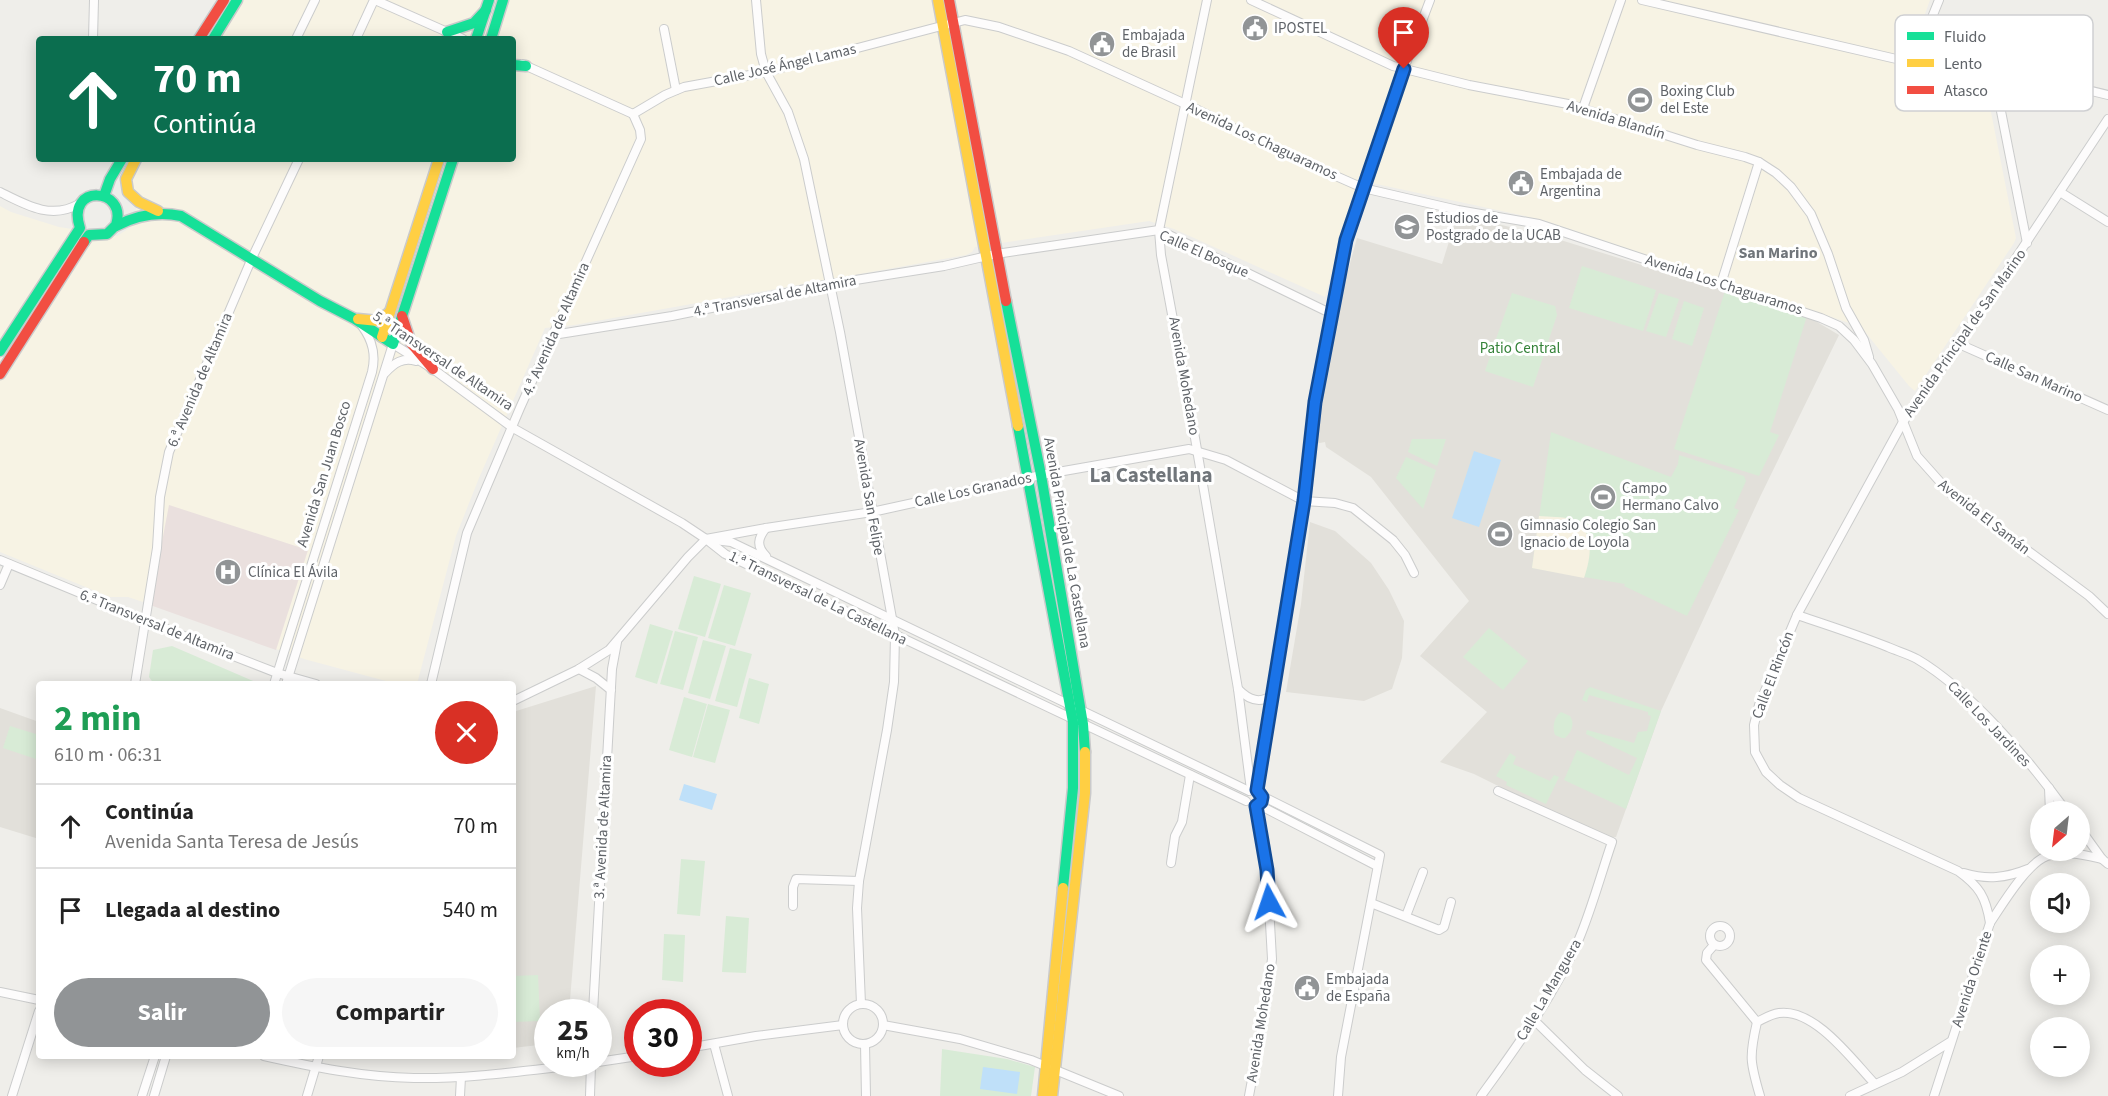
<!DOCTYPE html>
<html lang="es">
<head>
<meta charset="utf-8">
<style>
	:root { --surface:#fff; --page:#f6f6f6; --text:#222; --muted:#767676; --line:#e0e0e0; --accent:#919496 }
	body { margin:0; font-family:"Source Sans 3",sans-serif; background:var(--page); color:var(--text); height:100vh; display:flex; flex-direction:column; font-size:22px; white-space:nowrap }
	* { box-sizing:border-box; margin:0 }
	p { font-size:20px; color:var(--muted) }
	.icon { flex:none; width:33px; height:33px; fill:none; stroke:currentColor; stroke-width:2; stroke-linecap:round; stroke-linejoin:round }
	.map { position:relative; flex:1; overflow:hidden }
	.panel { position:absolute; left:36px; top:681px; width:480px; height:378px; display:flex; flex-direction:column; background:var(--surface); border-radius:6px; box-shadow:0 3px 15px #0003 }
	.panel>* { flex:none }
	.guide { position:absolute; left:36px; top:36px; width:480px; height:126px; border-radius:6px; box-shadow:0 3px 15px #0003; background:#0b6e4f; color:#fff; overflow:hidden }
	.needle { width:39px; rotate:208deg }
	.controls { position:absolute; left:2030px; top:801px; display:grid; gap:12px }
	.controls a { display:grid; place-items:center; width:60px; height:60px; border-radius:50%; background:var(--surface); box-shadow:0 3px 15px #0003; font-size:30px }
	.speed { position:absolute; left:534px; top:999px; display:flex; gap:12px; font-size:30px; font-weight:700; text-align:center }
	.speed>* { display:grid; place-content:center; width:78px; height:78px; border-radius:50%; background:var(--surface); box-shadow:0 3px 15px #0003; line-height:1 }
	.speed small { font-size:15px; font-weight:400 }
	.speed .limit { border:9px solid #d22; background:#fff; color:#111 }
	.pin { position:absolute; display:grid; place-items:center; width:51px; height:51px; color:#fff; margin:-62px -26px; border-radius:50% 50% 50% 0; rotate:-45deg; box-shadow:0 0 6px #0007 }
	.pin .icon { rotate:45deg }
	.me { position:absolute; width:66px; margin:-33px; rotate:355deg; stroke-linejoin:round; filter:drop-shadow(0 0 4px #0008) }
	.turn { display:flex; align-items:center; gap:21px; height:126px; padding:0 18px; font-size:27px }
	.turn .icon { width:78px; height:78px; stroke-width:2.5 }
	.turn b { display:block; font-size:42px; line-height:51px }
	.round { display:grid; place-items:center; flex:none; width:63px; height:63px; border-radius:32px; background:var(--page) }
	.summary { display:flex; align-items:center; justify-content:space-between; height:102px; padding:0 18px }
	h1 { font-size:36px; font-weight:700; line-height:45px; color:#1e9e55 }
	.action { display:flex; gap:12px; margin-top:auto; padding:12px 18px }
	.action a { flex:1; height:69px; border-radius:36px; background:var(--accent); color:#fff; font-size:24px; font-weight:700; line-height:69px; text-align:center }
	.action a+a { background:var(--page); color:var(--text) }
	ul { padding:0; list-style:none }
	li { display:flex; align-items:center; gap:18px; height:84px; padding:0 18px; border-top:2px solid var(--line) }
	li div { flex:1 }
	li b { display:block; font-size:22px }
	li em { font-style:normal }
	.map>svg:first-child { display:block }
	.commercial { fill:#f7f3e4 }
	.education { fill:#e2e0da }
	.medical { fill:#eae0de }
	.green { fill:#d8ebd6 }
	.sand { fill:#f6f1e1 }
	.water { fill:#bfe0f9 }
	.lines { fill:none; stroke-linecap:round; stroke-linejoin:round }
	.street-casing { stroke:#cbcccc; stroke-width:10 }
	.fast-casing { stroke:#cacacb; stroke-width:13 }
	.slow-casing { stroke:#cacacb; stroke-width:13 }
	.jam-casing { stroke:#cacacb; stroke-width:13 }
	.street { stroke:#fdfcfc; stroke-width:8 }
	.fast { stroke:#16e098; stroke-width:10 }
	.slow { stroke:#ffcf43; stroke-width:10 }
	.jam { stroke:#f24e42; stroke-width:10 }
	.route-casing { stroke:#114b97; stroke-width:15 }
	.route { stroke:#1a73e8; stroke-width:10 }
	.labels { text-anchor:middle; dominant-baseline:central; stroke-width:6; stroke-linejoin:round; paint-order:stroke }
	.poi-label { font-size:15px; fill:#5f6368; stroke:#fff; text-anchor:start }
	.street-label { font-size:15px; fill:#5f6368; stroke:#fff }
	.park-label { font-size:15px; fill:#348238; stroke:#fff }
	.neighbourhood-label { font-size:16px; font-weight:bold; fill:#70757a; stroke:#fff }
	.district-label { font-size:21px; font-weight:bold; fill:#70757a; stroke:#fff }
	.key { fill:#fff; stroke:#cfd0d2; stroke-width:1.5 }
	.key-label { font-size:16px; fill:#5f6368 }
</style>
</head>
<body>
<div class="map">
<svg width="2108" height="1096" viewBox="0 0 2108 1096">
	<rect width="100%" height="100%" fill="#efeeea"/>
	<polygon class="commercial" points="244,0 1930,0 1906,67 1974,82 1986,87 2016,238 2014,243 1915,391 1909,386 1861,327 1543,220 1358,180 1325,297 1174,229 1149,221 975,247 972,252 966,255 574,325 545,328 479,478 456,536 417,684 397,684 304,659 149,604 128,597 110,597 0,552 0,206 11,212 59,227 117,236 131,227 137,206 128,186 144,159 513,159 513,39 220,39"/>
	<g class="education">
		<polygon points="1457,216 1469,219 1470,217 1554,238 1807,316 1839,335 1760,497 1661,711 1616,837 1610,837 1549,811 1474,774 1440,762 1487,712 1420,656 1469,601 1371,477 1326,447 1325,442 1314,444 1343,289 1357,238 1442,264"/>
		<polygon points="1310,522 1335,531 1371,563 1389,590 1404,621 1402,658 1392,689 1364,701 1286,692 1301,604"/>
		<polygon points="596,686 569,1012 548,1012 547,1044 513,1048 513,712"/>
		<polygon points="0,708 39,722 39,839 0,827"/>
	</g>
	<polygon class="medical" points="169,505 308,550 276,650 150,605"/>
	<g class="green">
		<polygon points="1582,266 1656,290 1643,331 1569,308"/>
		<polygon points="1725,291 1807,316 1770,432 1779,435 1759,476 1674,449"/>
		<polygon points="1512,293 1555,306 1557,315 1533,387 1485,371"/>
		<polygon points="1659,293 1679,299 1666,337 1646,331"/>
		<polygon points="1684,301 1704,308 1692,346 1672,339"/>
		<polygon points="1551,432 1671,477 1678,464 1679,455 1744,476 1746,481 1734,508 1739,510 1687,616 1624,586 1625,584 1532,568"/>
		<polygon points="1412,439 1446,439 1437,466 1408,452"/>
		<polygon points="1406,457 1436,470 1423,509 1396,478"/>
		<polygon points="694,576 721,584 705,637 678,629"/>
		<polygon points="724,585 751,593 735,646 708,638"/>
		<polygon points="650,624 673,631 657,684 635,677"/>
		<polygon points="1489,628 1528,661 1503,690 1463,657"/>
		<polygon points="675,631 698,637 683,690 660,684"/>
		<polygon points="703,640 726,646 710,699 688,693"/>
		<polygon points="172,646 260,684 154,684 149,677 153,650"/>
		<polygon points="730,648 752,654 737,707 715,701"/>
		<polygon points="749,678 769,684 759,724 739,718"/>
		<polygon points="1590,687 1661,711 1626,809 1564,780 1577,750 1629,775 1637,758 1586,734 1587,730 1634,743 1638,732 1647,731 1651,716 1648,715 1648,712 1589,695 1587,702 1582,700 1586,690"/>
		<polygon points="684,697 707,704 692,757 669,750"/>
		<polygon points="708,704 730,710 715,763 693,757"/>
		<path d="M 1561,712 L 1570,716 C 1575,723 1572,732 1565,738 L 1562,738 L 1555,735 C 1552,727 1554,717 1561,712 Z"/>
		<polygon points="10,726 39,735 39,760 3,748"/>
		<polygon points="1510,753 1516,757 1513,764 1550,781 1554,775 1559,777 1546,804 1506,785 1507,782 1496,776"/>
		<polygon points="681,859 705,861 700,916 677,914"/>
		<polygon points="726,916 749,918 746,973 722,972"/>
		<polygon points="664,934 685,935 683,982 662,980"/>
		<polygon points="538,975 540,1021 513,1022 513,976"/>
		<polygon points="942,1049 1007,1059 1035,1067 1031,1096 940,1096"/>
	</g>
	<path class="sand" d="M 1539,516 C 1549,517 1563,516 1572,520 C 1596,531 1591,558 1584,578 L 1532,568 Z"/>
	<g class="water">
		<polygon points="1474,451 1501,460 1479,527 1452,518"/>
		<polygon points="684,784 717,794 712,810 679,800"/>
		<polygon points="983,1067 1020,1072 1017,1094 980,1089"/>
	</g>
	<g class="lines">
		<defs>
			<g id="street">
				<polyline points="375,0 463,39"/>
				<polyline points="756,0 761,54 766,72 788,112 804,159 840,332 895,635 894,682 887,730 859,881 857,908 861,1004"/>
				<polyline points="1207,0 1159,230 1161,255 1195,438 1238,689 1251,790"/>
				<polyline points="1251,0 1393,66 1469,85 1568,104 1697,145 1745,157 1759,162 1776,173 1791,187 1811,214 1828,254 1846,308 1864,340 1869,357"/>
				<polyline points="1642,0 1905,61 1970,70 1989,77 1998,96"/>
				<polyline points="664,29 676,90"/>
				<polyline points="93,39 94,0"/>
				<polyline points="296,39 315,0"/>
				<polyline points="356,39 374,0"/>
				<polyline points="1919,49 2108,95"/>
				<polyline points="1914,62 1939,0"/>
				<polyline points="522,64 633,114"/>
				<polyline points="2011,71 2002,79 1998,96 2027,243"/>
				<polyline points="1583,108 1621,0"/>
				<polyline points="633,114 665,95 684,87 766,72 930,29 965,20 999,27 1069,51 1194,108 1277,150 1363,188 1458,210 1539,224 1821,318 1839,326 1854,340 1872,364 1898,409 1917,456 1950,493 2089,596 2108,614"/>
				<path d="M 0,192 C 26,205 51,220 79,204"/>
				<polyline points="2060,192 2108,222"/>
				<polyline points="1721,284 1759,162"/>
				<polyline points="553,335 672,316 830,284 944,266 996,254 1159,230 1332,314"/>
				<polyline points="1959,344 2108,410"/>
				<path d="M 385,373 C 394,363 403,357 416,361"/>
				<polyline points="706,539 766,528 872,512 1041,475 1189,449 1226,460 1304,501 1335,503 1353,508 1393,540 1405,555 1414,573"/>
				<polyline points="714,540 731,542 1249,791"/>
				<path d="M 766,556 C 756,546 758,538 766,528"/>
				<polyline points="0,560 223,652 277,673 316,684"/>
				<polyline points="0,585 9,564"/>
				<path d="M 1797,615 C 1827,625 1858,635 1888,647 C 1897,651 1908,654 1917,659 C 1971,691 2030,761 2067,812"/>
				<polyline points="579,669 596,678 611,690"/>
				<polyline points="135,684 157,548 160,497 169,452 252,258 299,159"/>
				<path d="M 274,684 L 372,372 C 376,355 373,341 362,326"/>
				<polyline points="286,684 393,344 433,369 513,428 682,523 706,539 725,554 1246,801"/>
				<polyline points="431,684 467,533 520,408 641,139 640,130 633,114"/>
				<path d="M 1238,689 C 1249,700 1260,705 1273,694"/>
				<polyline points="513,701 579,669 609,650 688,557 706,539"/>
				<polyline points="2049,788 2050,812"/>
				<polyline points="1257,790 1304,501 1315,402 1346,240 1402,74 1430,0"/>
				<polyline points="1262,796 1380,855 1341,1057 1338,1096"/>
				<polyline points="1259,805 1377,866"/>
				<polyline points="2079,827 2102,859 2108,864"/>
				<polyline points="1171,863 1175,836 1182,822 1190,775"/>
				<path d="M 1964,873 C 1987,880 2006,878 2028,869"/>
				<polyline points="1371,903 1439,930 1444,927 1451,902"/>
				<polyline points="793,906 793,887 796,879 859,881"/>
				<polyline points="1406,916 1423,872"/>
				<path d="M 1990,923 C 1986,897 1979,886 1958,871 L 1799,798 L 1780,785 L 1766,772 L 1755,752 L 1754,725 L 1759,705 L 1797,615 L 1903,422 L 1959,344 L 2108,119"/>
				<circle cx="1720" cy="936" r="10"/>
				<polyline points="1714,945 1707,953 1706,960 1757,1022"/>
				<polyline points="0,992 39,1000"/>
				<circle cx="863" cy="1024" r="20"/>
				<polyline points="593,1012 612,669 617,642"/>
				<polyline points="1535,1021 1585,1070 1618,1096"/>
				<polyline points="883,1025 960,1039 1031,1060 1119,1096"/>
				<polyline points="714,1044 728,1096"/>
				<polyline points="865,1044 866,1096"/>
				<polyline points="688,1048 756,1036 843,1025"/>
				<path d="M 264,1056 C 313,1067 363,1077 414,1078 C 471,1079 529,1070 587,1064"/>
				<polyline points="598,1062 638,1056"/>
				<polyline points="12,1096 39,1011"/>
				<polyline points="142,1096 155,1056"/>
				<polyline points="154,1096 166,1056"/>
				<polyline points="307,1096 319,1056"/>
				<polyline points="460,1096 461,1077"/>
				<polyline points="590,1096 591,1064"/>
				<polyline points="1249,1096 1266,1004 1272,959 1267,870 1256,806"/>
				<path d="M 1481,1096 C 1517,1046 1554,996 1579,939 C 1592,908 1601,874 1612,842 L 1498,791"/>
				<path d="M 1760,1096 C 1750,1062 1749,1057 1757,1022 C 1765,1018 1771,1014 1779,1013 C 1815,1008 1853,1061 1875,1084"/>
				<polyline points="1850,1096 1902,1072 1950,1042"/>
				<path d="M 1934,1096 L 1990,923 C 2002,905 2027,863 2047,856 C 2065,850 2084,855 2102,859"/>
			</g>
			<g id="fast">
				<polyline points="447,32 474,23 486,10"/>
				<polyline points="213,39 237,0"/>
				<polyline points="476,39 489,0"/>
				<polyline points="491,39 503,0"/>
				<polyline points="513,65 526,66"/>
				<polyline points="104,196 110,179 122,159"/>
				<path d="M 116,226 C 137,215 157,211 181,216 L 320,301 L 355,319 L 393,344 L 453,159"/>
				<polyline points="1006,301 1041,475 1083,724 1085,752"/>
				<path d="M 0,351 L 80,228 C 65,183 128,187 116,225 L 107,234 L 89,235 L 84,242"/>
				<polyline points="1018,426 1073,722 1073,788 1063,888"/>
			</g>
			<g id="slow">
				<polyline points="938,0 1018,426"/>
				<polyline points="136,159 126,179 128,192 139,202 158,211"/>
				<polyline points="358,319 378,321 390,312"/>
				<polyline points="382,337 439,159"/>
				<polyline points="1043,1096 1063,888"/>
				<polyline points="1052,1096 1085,793 1085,752"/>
			</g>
			<g id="jam">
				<polyline points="949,0 1006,301"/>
				<polyline points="199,39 224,0"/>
				<polyline points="402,316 411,343 433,369"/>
				<polyline points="0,374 84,242"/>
			</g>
		</defs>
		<use href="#street" class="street-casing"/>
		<use href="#fast" class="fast-casing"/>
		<use href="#slow" class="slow-casing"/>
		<use href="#jam" class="jam-casing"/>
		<use href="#street" class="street"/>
		<use href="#fast" class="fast"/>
		<use href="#slow" class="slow"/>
		<use href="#jam" class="jam"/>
	</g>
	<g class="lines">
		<defs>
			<polyline id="route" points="1269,902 1267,870 1256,806 1261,802 1262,797 1257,790 1304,501 1315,402 1346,240 1404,69"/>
		</defs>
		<use href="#route" class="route-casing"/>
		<use href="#route" class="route"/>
	</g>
	<defs>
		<symbol id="civic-disc" viewBox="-11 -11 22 22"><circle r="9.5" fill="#919496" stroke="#fff"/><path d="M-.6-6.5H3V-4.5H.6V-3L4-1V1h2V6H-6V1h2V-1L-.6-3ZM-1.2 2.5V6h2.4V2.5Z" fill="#fff"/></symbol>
		<symbol id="stadium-disc" viewBox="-11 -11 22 22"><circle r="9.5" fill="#919496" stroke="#fff"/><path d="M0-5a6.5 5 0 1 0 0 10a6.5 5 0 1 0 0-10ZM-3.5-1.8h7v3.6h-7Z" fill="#fff"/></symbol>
		<symbol id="university-disc" viewBox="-11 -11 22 22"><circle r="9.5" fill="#919496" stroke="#fff"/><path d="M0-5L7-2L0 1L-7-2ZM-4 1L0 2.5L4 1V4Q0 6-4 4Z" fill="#fff"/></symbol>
		<symbol id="hospital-disc" viewBox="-11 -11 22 22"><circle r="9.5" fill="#919496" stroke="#fff"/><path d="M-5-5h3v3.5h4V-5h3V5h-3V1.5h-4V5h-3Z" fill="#fff"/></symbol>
	</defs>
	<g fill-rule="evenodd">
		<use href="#civic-disc" x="1240" y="13" width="30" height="30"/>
		<use href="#civic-disc" x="1087" y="29" width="30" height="30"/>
		<use href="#stadium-disc" x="1625" y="85" width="30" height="30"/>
		<use href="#civic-disc" x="1506" y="168" width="30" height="30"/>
		<use href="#university-disc" x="1392" y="212" width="30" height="30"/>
		<use href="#stadium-disc" x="1588" y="482" width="30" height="30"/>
		<use href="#stadium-disc" x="1485" y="519" width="30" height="30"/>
		<use href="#hospital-disc" x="213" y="557" width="30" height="30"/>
		<use href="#civic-disc" x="1292" y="973" width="30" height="30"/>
	</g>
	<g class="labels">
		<g class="poi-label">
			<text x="1274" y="28">IPOSTEL</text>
			<text x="1122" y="35">Embajada<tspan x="1122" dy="17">de Brasil</tspan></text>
			<text x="1660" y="91">Boxing Club<tspan x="1660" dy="17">del Este</tspan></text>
			<text x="1540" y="174">Embajada de<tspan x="1540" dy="17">Argentina</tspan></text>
			<text x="1426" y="218">Estudios de<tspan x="1426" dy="17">Postgrado de la UCAB</tspan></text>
			<text x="1622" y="488">Campo<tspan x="1622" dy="17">Hermano Calvo</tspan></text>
			<text x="1520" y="525">Gimnasio Colegio San<tspan x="1520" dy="17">Ignacio de Loyola</tspan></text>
			<text x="248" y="572">Clínica El Ávila</text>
			<text x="1326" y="979">Embajada<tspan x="1326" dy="17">de España</tspan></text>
		</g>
		<g class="street-label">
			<text transform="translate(785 65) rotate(-13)">Calle José Ángel Lamas</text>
			<text transform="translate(1616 120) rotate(17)">Avenida Blandín</text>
			<text transform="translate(1262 141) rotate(25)">Avenida Los Chaguaramos</text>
			<text transform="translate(1204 254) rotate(24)">Calle El Bosque</text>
			<text transform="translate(1724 285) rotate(18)">Avenida Los Chaguaramos</text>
			<text transform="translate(775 296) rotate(-11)">4.ª Transversal de Altamira</text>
			<text transform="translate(556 329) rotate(-66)">4.ª Avenida de Altamira</text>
			<text transform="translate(1965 333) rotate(-55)">Avenida Principal de San Marino</text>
			<text transform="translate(443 361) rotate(34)">5.ª Transversal de Altamira</text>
			<text transform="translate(1184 376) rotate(80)">Avenida Mohedano</text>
			<text transform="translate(2034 377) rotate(24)">Calle San Marino</text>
			<text transform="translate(200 380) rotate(-67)">6.ª Avenida de Altamira</text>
			<text transform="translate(324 474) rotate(-73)">Avenida San Juan Bosco</text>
			<text transform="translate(973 490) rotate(-12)">Calle Los Granados</text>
			<text transform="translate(869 497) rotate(80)">Avenida San Felipe</text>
			<text transform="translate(1984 517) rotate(38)">Avenida El Samán</text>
			<text transform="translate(1067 543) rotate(80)">Avenida Principal de La Castellana</text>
			<text transform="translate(818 598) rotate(26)">1.ª Transversal de La Castellana</text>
			<text transform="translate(157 625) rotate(22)">6.ª Transversal de Altamira</text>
			<text transform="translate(1773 675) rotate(-69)">Calle El Rincón</text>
			<text transform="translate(1989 724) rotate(46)">Calle Los Jardines</text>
			<text transform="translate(603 827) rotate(-87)">3.ª Avenida de Altamira</text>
			<text transform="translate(1972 979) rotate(-72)">Avenida Oriente</text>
			<text transform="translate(1549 990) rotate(-60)">Calle La Manguera</text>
			<text transform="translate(1261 1023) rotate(-81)">Avenida Mohedano</text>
		</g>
		<g class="park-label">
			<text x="1520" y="348">Patio Central</text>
		</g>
		<g class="neighbourhood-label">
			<text x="1778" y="253">San Marino</text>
		</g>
		<g class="district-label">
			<text x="1151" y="475">La Castellana</text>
		</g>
	</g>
	<rect x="1895" y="15" width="198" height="96" rx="9" class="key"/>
	<rect x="1907" y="32" width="27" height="8" fill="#16e098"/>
	<rect x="1907" y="59" width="27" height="8" fill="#ffcf43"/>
	<rect x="1907" y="86" width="27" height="8" fill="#f24e42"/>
	<g class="key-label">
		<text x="1944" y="42">Fluido</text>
		<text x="1944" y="69">Lento</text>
		<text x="1944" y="96">Atasco</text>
	</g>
</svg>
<div class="controls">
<a><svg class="needle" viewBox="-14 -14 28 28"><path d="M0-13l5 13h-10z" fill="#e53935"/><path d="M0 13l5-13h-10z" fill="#767676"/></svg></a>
<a><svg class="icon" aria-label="sound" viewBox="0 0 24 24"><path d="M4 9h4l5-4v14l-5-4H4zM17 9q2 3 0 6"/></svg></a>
<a>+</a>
<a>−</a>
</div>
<div class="speed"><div>25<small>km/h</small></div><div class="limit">30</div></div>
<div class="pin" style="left:1404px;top:69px;background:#d93025"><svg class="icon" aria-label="arrive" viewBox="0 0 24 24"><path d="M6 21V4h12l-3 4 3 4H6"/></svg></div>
<svg class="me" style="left:1269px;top:902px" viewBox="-20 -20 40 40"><path d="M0-17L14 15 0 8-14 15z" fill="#1a73e8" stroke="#fff" stroke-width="4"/></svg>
<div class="guide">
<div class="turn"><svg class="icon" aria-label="ahead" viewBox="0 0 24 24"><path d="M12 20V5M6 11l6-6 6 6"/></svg><div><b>70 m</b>Continúa</div></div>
</div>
<section class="panel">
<div class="summary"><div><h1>2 min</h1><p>610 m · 06:31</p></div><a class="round" style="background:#d93025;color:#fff"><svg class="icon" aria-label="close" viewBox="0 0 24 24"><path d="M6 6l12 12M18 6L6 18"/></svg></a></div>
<ul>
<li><svg class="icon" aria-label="ahead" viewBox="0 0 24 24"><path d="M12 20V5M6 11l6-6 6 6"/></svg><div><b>Continúa</b><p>Avenida Santa Teresa de Jesús</p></div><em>70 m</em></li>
<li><svg class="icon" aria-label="arrive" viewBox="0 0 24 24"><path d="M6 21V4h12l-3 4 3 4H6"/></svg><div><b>Llegada al destino</b></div><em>540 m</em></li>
</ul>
<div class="action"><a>Salir</a><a>Compartir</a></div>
</section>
</div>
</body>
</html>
